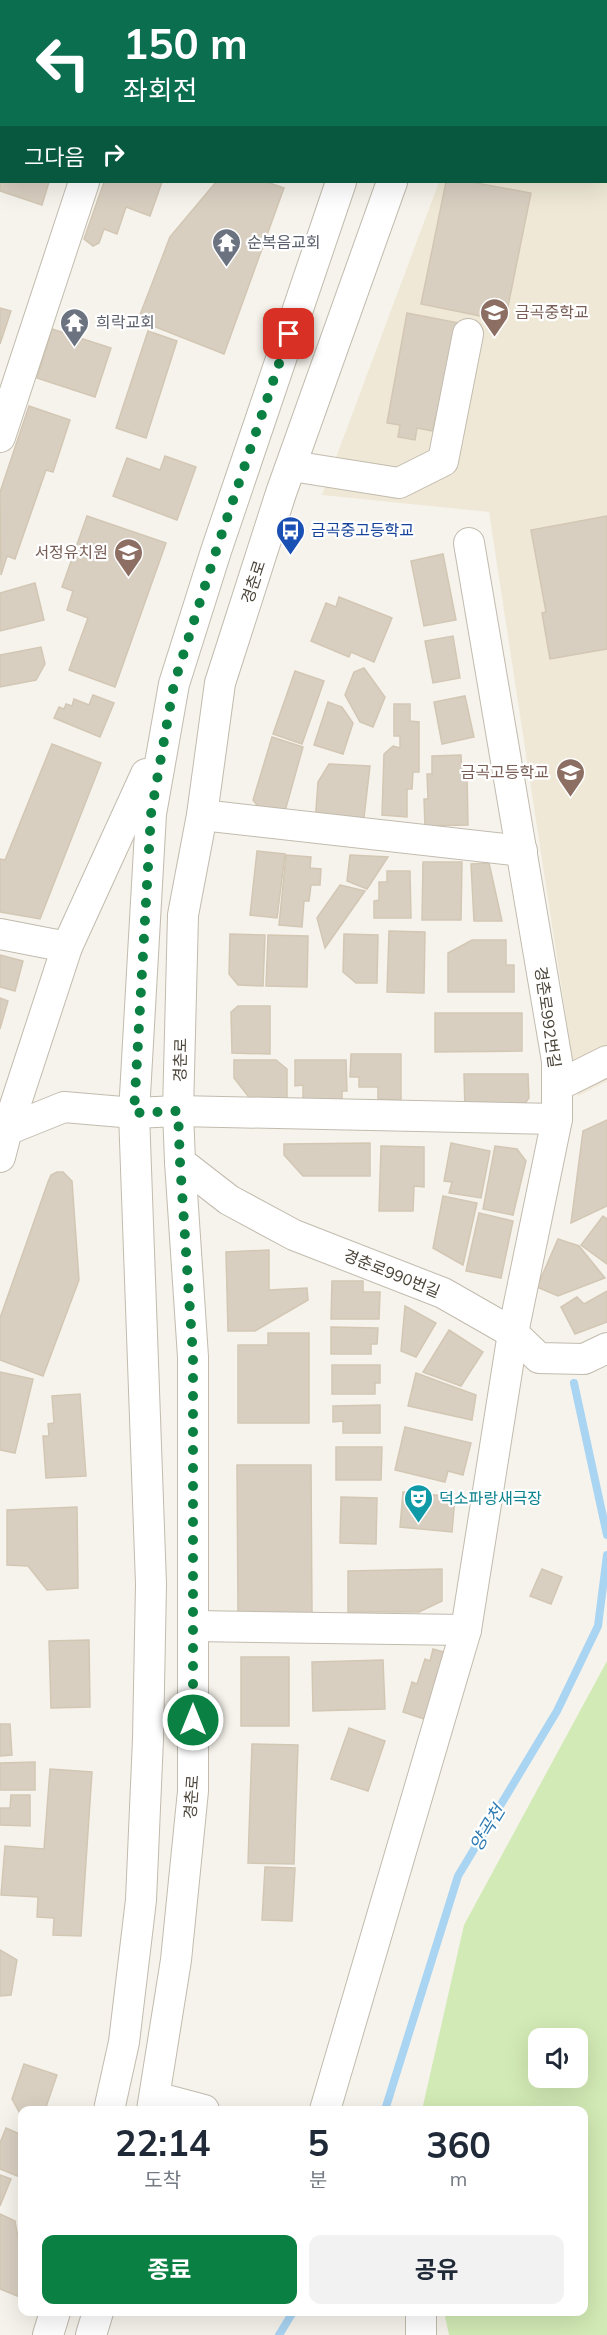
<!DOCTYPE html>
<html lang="ko">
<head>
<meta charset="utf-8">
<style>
	:root { --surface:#fff; --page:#f2f2f3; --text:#1f2937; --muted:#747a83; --accent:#0b8043 }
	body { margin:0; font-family:Mulish,"Noto Sans KR",sans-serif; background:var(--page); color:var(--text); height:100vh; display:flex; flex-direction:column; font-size:22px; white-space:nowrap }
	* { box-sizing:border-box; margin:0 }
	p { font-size:20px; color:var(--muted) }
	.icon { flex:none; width:33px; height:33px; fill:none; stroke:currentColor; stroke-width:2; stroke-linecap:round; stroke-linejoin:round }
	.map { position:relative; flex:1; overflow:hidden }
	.details { position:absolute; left:18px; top:2106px; width:570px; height:210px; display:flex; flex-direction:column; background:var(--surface); border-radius:12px; box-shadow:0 6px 24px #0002 }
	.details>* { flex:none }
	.guide { position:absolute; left:0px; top:0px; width:608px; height:183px; box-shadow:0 6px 24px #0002; background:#0b6e4f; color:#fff; overflow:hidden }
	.fabs { position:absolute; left:528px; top:2028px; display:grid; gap:12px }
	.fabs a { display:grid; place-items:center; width:60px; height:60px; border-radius:12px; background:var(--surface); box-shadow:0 6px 24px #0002; font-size:30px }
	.pin { position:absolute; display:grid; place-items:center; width:51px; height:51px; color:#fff; margin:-26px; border-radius:12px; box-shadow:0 3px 9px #0006 }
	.me { position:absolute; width:66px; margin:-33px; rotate:0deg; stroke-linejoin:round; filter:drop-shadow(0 0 4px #0008) }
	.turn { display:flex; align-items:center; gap:21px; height:126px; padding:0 24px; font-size:27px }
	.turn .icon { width:78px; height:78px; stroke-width:2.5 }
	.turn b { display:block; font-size:42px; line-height:51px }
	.then { display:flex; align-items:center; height:57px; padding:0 24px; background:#0003; gap:12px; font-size:22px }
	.eta { display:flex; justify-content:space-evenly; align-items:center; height:102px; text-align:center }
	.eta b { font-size:36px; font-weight:700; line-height:42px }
	.button { display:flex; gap:12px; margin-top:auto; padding:12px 24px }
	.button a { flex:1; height:69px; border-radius:12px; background:var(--accent); color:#fff; font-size:24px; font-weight:700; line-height:69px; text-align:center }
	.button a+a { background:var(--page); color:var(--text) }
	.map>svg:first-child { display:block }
	.education { fill:#efe8d6 }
	.green { fill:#d2eab5; fill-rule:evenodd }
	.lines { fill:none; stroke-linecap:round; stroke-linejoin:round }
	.stream { stroke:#a9d4f2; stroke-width:8 }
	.building { fill:#d8cfc1; stroke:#d3c7b4; stroke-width:1.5 }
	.minor-casing { stroke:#c2bbae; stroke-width:32 }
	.minor { stroke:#fff; stroke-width:30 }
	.route { stroke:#0b8043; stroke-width:10; stroke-dasharray:0 18 }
	.labels { text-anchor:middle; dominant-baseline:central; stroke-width:4.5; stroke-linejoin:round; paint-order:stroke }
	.worship-label { font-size:16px; fill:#5b616d; stroke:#fff; text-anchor:start }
	.education-label { font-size:16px; fill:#785e54; stroke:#fff; text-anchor:end }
	.transit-label { font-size:16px; fill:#164399; stroke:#fff; text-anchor:start }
	.street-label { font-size:16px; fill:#4b4439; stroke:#fff }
	.culture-label { font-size:16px; fill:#0d838f; stroke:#fff; text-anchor:start }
	.water-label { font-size:18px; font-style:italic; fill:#2e7ab2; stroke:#fff }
</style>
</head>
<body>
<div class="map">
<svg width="607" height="2335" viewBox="0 0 607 2335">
	<rect width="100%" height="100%" fill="#f6f3ec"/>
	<polygon class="education" points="506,0 607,0 607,1081 578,1096 489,512 322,495 439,182 606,182 606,2"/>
	<path class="green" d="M 607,1661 L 607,2335 L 449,2335 L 444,2312 L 584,2312 L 584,2110 L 422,2110 L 464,1925 ZM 538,2038 L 578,2038 L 578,2078 L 538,2078 Z"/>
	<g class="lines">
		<g class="stream">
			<polyline points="574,1383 607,1535"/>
			<polyline points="385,2110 458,1876 557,1711 598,1626 607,1555"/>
			<polyline points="279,2335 293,2312"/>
		</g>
	</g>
	<g class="building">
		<polygon points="172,0 246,0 250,2 172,2"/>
		<polygon points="2,150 2,182 49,182 42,205 0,191"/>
		<polygon points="104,182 162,182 150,216 126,207 117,234 104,229 99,243 93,246 84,239"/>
		<polygon points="216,182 267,182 284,188 224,354 138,320 170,237"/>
		<polygon points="446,182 471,182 531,193 505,321 421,304"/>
		<polygon points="0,308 11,311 0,344"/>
		<polygon points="407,313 459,323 442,419 435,418 433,431 417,428 415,440 398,437 400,425 387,423"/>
		<polygon points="52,329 111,348 95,397 37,378"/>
		<polygon points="148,331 177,341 146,438 116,428"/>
		<polygon points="29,406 70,420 53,472 46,470 15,559 7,556 1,575 0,492"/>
		<polygon points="165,456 196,467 177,520 113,496 127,458 160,470"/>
		<polygon points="87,516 166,543 115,687 69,670 88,618 67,610 73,591 62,587"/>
		<polygon points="607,516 607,649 550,659 542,613 546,612 531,530"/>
		<polygon points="443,554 456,620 424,626 411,561"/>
		<polygon points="35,583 44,620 0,631 0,593"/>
		<polygon points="339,597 392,618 374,662 351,652 349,657 311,641 326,603 336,607"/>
		<polygon points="453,636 460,678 433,683 425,641"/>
		<polygon points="41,647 45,664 36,680 0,687 0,655"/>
		<polygon points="364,668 385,697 373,727 360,722 345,695 354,672"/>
		<polygon points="295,671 324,681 302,744 273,734"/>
		<polygon points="93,695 114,703 100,737 54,718 59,707 64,709 66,704 72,706 74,699 89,705"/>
		<polygon points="465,696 474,737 442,744 434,702"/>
		<polygon points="328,702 342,707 353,723 343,754 314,745"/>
		<polygon points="394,704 410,704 410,721 419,722 419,772 413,772 412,789 407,789 407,817 382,815 384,754 393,746 400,748 400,736 394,736"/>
		<polygon points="272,737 303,747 282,822 269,820 253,800"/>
		<polygon points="52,744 101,763 40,919 0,912 0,859 5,860"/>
		<polygon points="461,755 462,775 467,775 468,825 425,826 424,799 428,799 427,774 432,774 432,756"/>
		<polygon points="329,764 370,766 363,826 315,823 318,782"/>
		<polygon points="257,851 285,854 277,918 250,915"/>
		<polygon points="286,855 311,857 310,868 321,869 320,885 311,885 309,901 304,901 302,927 279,925"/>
		<polygon points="350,855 388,857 367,889 347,881"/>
		<polygon points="423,862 462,862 461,920 422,920"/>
		<polygon points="489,863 502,921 474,921 471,864"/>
		<polygon points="387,871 410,871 411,918 374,918 374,901 379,900 379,882 387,882"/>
		<polygon points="340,885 365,891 325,948 317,918"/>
		<polygon points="389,931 425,932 424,993 387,992"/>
		<polygon points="230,934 265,935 263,986 238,985 229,974"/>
		<polygon points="344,934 378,935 377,983 356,983 343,972"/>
		<polygon points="268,935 308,936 307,987 266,986"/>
		<polygon points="472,940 506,940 506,965 514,965 514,992 448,992 448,953"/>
		<polygon points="0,955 23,961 15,991 0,987"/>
		<polygon points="0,998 8,1001 0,1029"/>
		<polygon points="238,1006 270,1006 270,1054 232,1053 231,1012"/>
		<polygon points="435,1013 522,1013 522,1051 435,1052"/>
		<polygon points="351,1054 401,1054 401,1100 378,1099 378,1087 359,1087 359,1077 350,1077"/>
		<polygon points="234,1060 276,1060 287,1069 287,1107 255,1105 234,1078"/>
		<polygon points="295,1060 346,1060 347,1091 342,1091 342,1106 303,1107 303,1085 295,1086"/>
		<polygon points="464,1074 528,1074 529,1098 520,1110 465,1110"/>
		<polygon points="607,1120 607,1206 571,1223 583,1131"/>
		<polygon points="370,1143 370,1176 303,1176 284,1155 284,1144"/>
		<polygon points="451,1143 490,1151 481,1198 449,1193 452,1182 444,1181"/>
		<polygon points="381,1146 424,1147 424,1187 414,1186 413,1211 379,1211"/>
		<polygon points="495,1146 517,1149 526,1161 513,1215 483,1209"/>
		<polygon points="57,1172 63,1172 72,1181 79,1280 43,1376 0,1360 0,1318 48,1182 51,1175"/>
		<polygon points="443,1196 477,1203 463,1265 433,1248"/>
		<polygon points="479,1213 513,1221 501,1278 466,1271"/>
		<polygon points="603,1216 607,1219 607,1264 581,1245"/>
		<polygon points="558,1239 579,1246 605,1278 558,1296 537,1287"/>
		<polygon points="269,1250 269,1290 307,1288 308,1300 255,1331 228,1331 226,1252"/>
		<polygon points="332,1281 363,1281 363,1292 380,1292 379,1319 331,1319"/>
		<polygon points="607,1291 607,1322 575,1334 561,1307 577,1297 584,1304"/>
		<polygon points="405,1306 436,1323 416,1357 401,1351"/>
		<polygon points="331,1327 378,1328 377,1344 371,1344 371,1354 331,1354"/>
		<polygon points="449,1330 483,1352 461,1386 423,1372"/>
		<polygon points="268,1333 309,1333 309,1423 238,1423 238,1345 268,1345"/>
		<polygon points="332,1365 380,1365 380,1383 375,1383 375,1394 332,1394"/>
		<polygon points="0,1372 33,1379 15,1453 0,1450"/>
		<polygon points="416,1373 476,1395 472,1420 408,1406"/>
		<polygon points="80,1394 86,1476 46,1478 43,1436 49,1436 48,1424 54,1423 52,1396"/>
		<polygon points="380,1405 380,1433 343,1433 343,1421 333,1422 333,1406"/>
		<polygon points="405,1427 471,1443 463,1475 448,1471 445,1482 395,1470"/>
		<polygon points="336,1447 382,1447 381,1480 336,1480"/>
		<polygon points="237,1465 311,1465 312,1613 238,1613"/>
		<polygon points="403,1492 455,1497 452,1532 400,1527"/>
		<polygon points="341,1497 377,1498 376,1544 340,1543"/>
		<polygon points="77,1507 78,1588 47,1590 28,1566 7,1565 7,1510"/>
		<polygon points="442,1569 442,1601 419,1612 348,1612 348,1571"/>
		<polygon points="542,1569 562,1577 551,1604 530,1596"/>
		<polygon points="89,1640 90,1707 51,1708 49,1641"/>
		<polygon points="433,1649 451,1654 430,1721 403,1712 412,1682 417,1684 425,1659 430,1661"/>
		<rect x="241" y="1657" width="48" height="69"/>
		<polygon points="383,1660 385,1709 313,1711 312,1662"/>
		<polygon points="0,1724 10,1724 12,1755 0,1756"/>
		<polygon points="349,1728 385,1741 368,1791 331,1779"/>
		<polygon points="252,1744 298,1745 294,1864 248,1863"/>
		<polygon points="35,1762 35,1790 0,1790 0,1763"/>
		<polygon points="50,1769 92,1772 81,1936 53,1935 54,1918 37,1917 38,1897 1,1895 5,1846 44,1849"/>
		<polygon points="11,1795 30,1795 30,1826 0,1825 0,1808 10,1808"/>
		<polygon points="265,1867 295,1868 292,1921 262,1920"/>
		<polygon points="0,1950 17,1960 11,1995 0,1996"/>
		<polygon points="24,2064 57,2075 45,2110 22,2110 22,2117 12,2099"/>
		<polygon points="6,2128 22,2135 22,2178 0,2169 0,2143"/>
		<polygon points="0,2175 11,2179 0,2206"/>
		<polygon points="0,2214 15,2221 22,2260 22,2298 0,2289"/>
	</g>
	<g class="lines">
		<defs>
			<g id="minor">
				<polyline points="398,2 399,0"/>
				<polyline points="452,2 453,0"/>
				<polyline points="0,10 2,10"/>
				<polyline points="0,437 84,182"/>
				<polyline points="292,466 399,483 443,461 468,334"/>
				<polyline points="202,815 522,851"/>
				<polyline points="0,934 67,947"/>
				<polyline points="557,1086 607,1061"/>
				<polyline points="7,1130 64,1107 134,1113 178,1111 557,1119 557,1061 469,543"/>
				<polyline points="0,1157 7,1130 67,947 146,774"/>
				<polyline points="180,1162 229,1200 294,1235 443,1293 513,1333 539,1358 584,1359 607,1348"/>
				<polyline points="194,1626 466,1630"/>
				<polyline points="155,2097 204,2110"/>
				<polyline points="109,2110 124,2042 141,1900 148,1739 151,1584 134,1113 151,814 174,684 216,551 341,182"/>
				<polyline points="152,2110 176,1960 193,1791 193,1357 180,1162 178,1111 183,915 202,815 220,683 281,493 392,182"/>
				<polyline points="325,2110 466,1630 513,1333 557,1119"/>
				<polyline points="48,2335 55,2312"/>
				<polyline points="91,2335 98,2312"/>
				<polyline points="421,2335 421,2312"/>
			</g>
		</defs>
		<use href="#minor" class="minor-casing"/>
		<use href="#minor" class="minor"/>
	</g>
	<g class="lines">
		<polyline class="route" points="193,1720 193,1356 180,1162 178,1111 134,1113 151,814 174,684 216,551 289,334"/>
	</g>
	<defs>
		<symbol id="temple-pin" viewBox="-11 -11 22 30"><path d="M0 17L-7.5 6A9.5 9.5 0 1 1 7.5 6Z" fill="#6b7280" stroke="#fff"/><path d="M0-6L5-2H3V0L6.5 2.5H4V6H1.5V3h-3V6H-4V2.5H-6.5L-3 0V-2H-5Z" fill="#fff"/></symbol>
		<symbol id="school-pin" viewBox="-11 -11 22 30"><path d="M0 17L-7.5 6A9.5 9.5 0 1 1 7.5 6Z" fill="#8d6e63" stroke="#fff"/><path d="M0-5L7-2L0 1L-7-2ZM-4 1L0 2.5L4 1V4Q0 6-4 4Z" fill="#fff"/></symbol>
		<symbol id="bus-pin" viewBox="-11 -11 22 30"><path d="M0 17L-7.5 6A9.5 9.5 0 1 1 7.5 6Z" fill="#1a4fb4" stroke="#fff"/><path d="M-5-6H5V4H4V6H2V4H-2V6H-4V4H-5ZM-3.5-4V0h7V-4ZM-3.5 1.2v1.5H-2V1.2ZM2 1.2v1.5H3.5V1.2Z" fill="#fff"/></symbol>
		<symbol id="theatre-pin" viewBox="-11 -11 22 30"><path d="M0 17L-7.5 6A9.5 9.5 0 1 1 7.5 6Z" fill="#0f9aa8" stroke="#fff"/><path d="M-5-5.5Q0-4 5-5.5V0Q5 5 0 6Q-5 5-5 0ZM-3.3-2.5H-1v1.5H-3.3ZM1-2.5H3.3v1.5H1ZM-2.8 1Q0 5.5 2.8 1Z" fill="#fff"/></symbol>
	</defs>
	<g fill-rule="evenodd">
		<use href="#temple-pin" x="210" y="226" width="33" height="45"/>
		<use href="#school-pin" x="478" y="296" width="33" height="45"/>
		<use href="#temple-pin" x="58" y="306" width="33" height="45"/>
		<use href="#bus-pin" x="274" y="514" width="33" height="45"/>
		<use href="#school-pin" x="112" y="536" width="33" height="45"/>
		<use href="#school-pin" x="554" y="756" width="33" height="45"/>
		<use href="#theatre-pin" x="402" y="1482" width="33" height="45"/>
	</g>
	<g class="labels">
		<g class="worship-label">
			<text x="247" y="242">순복음교회</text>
			<text x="96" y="322">희락교회</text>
		</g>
		<g class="education-label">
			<text x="515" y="312" text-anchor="start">금곡중학교</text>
			<text x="108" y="552">서정유치원</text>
			<text x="549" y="772">금곡고등학교</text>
		</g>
		<g class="transit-label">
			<text x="311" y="530">금곡중고등학교</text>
		</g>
		<g class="street-label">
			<text transform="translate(253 582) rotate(-72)">경춘로</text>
			<text transform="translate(548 1017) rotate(82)">경춘로992번길</text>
			<text transform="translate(180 1060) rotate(-89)">경춘로</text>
			<text transform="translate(392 1273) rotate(22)">경춘로990번길</text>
			<text transform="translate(191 1797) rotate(-86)">경춘로</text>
		</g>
		<g class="culture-label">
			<text x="439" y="1498">덕소파랑새극장</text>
		</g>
		<g class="water-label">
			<text transform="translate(487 1828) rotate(-59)">양곡천</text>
		</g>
	</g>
</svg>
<div class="fabs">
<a><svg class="icon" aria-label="sound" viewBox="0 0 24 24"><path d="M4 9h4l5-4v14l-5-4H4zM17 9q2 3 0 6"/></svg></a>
</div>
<div class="pin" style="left:289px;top:334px;background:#d93025"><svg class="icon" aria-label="arrive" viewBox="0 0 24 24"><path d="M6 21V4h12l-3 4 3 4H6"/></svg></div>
<svg class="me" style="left:193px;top:1720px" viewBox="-20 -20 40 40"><circle r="17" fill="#0b8043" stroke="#fff" stroke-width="3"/><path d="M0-11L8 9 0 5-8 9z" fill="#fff"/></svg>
<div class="guide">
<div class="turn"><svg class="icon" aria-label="left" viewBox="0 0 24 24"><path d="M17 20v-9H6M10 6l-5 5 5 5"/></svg><div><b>150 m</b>좌회전</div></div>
<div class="then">그다음<svg class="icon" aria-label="right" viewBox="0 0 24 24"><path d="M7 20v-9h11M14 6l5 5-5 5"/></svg></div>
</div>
<section class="details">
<div class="eta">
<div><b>22:14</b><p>도착</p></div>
<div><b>5</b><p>분</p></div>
<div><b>360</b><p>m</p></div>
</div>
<div class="button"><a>종료</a><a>공유</a></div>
</section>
</div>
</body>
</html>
